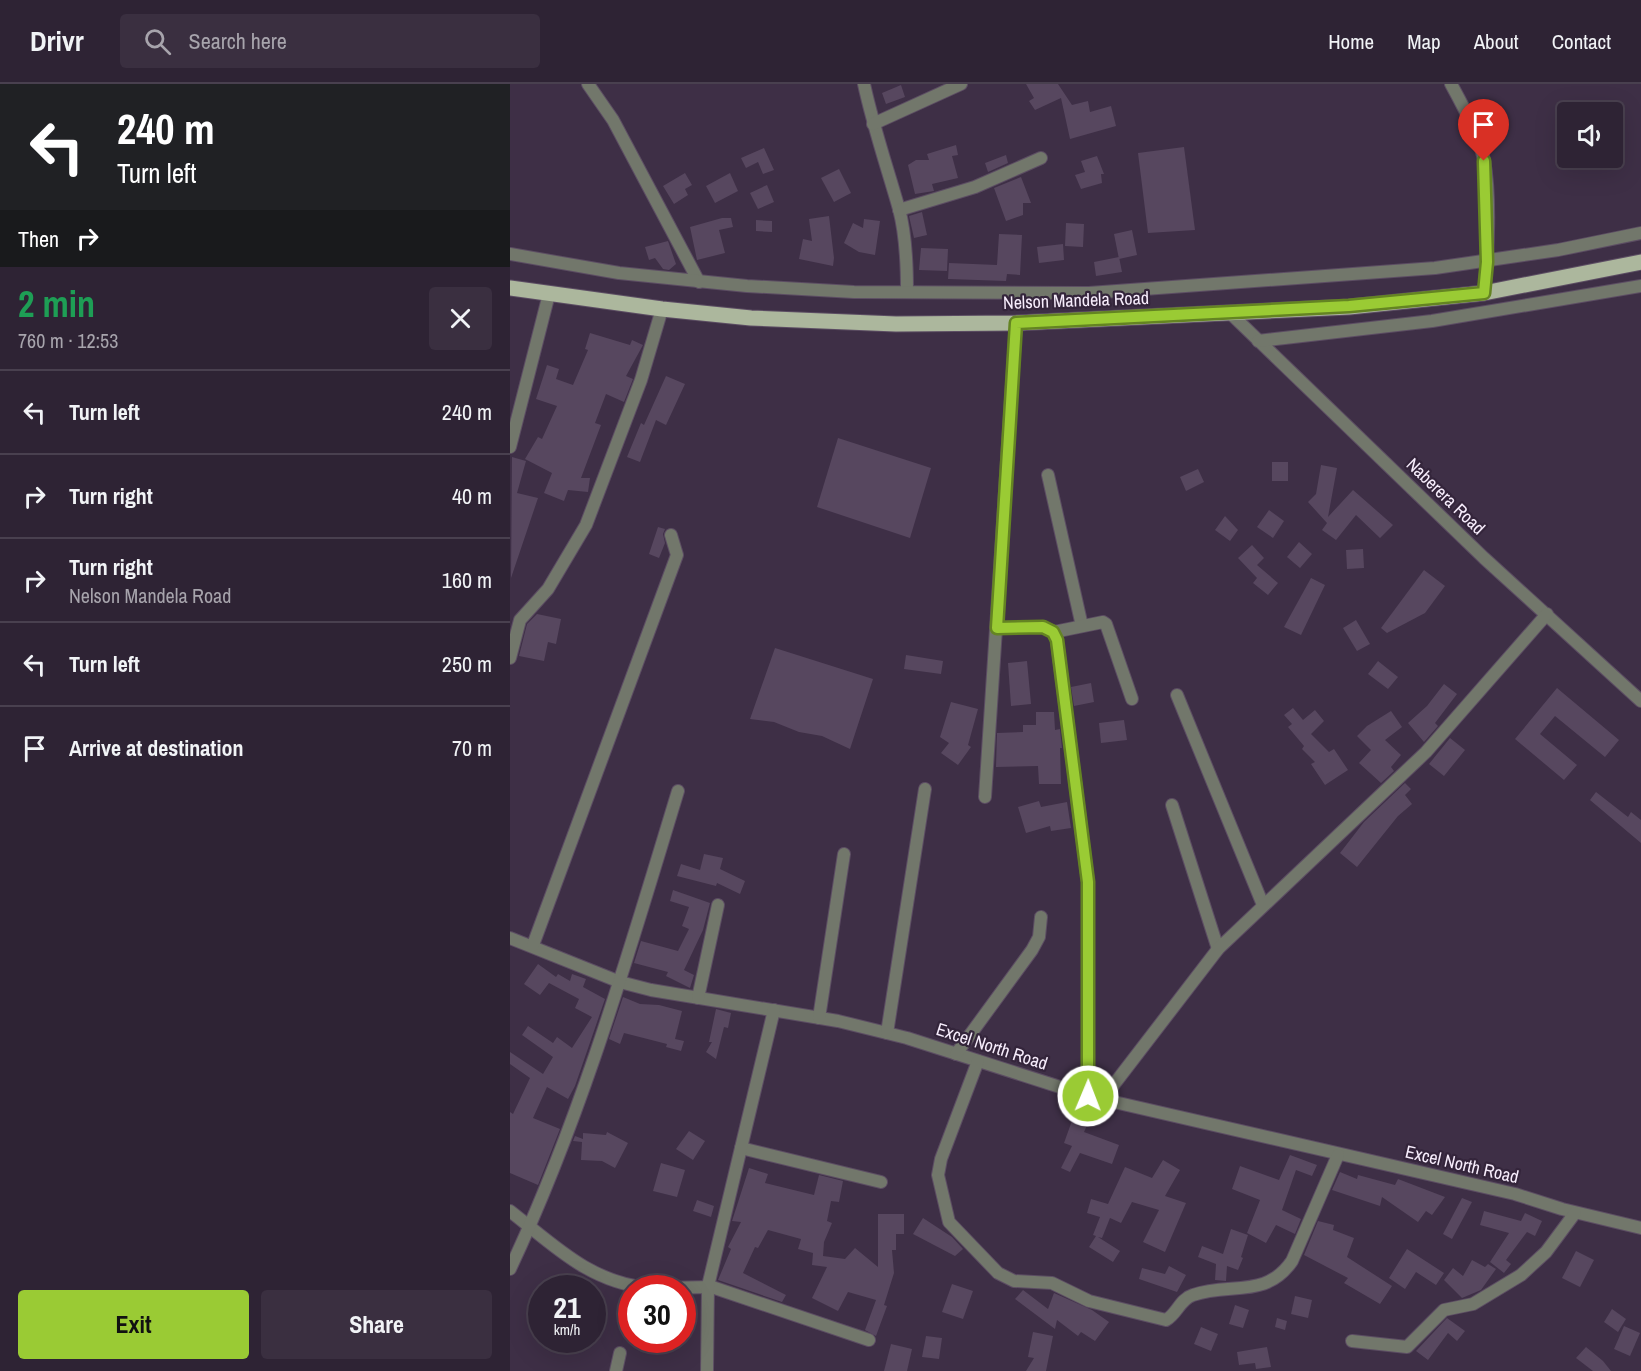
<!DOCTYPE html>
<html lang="en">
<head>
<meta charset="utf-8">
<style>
	:root { --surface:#2e2334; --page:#3a2f40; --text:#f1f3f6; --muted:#a7a4ac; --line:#49404f; --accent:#9acb34 }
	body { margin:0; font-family:"Archivo Narrow",sans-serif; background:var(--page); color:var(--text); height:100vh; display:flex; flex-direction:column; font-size:22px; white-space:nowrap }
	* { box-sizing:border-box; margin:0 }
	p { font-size:20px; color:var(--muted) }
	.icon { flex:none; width:33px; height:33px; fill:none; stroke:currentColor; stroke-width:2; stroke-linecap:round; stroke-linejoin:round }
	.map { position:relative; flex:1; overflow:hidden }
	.drawer { display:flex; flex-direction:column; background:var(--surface); width:510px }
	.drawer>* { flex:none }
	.banner { background:#202124; color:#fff; overflow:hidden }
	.buttons { position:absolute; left:1047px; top:18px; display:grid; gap:12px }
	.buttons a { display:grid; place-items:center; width:66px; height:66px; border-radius:6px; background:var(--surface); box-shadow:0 6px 24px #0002,0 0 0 2px var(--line); font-size:30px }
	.speed { position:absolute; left:18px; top:1191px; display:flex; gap:12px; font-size:30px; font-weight:700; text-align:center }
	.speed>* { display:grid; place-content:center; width:78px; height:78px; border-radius:50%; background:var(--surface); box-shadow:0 6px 24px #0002,0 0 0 2px var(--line); line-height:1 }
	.speed small { font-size:15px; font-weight:400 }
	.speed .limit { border:9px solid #d22; background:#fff; color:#111 }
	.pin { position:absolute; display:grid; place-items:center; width:51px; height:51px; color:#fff; margin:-62px -26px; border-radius:50% 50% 50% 0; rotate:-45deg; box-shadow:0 0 6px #0007 }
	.pin .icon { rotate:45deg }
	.me { position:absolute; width:66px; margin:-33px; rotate:1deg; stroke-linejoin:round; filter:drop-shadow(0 0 4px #0008) }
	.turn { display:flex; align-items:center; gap:21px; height:126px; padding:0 18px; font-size:27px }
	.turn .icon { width:78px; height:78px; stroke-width:2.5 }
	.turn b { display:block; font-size:42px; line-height:51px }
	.then { display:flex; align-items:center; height:57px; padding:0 18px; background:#0003; gap:12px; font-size:22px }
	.round { display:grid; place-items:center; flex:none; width:63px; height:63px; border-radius:6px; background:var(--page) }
	.overview { display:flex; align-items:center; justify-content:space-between; height:102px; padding:0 18px }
	h1 { font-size:36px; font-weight:700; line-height:45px; color:#1e9e55 }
	.cta { display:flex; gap:12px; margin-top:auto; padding:12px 18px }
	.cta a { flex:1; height:69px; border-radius:6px; background:var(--accent); color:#111; font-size:24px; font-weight:700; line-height:69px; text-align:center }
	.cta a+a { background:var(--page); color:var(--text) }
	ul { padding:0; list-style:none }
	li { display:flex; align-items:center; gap:18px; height:84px; padding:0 18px; border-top:2px solid var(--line) }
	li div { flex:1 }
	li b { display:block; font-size:22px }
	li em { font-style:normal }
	header { display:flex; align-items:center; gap:36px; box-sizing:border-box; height:84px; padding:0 30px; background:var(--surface); border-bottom:2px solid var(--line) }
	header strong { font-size:28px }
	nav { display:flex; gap:33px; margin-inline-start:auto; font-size:21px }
	.search { width:420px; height:54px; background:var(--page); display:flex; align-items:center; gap:15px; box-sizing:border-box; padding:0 21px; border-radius:6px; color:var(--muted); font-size:22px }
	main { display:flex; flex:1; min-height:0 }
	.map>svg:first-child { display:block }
	.building { fill:#57475f }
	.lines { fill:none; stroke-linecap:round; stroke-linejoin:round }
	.minor-casing { stroke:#5c4d63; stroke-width:14 }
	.major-casing { stroke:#5c4d63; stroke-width:17 }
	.minor { stroke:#72776b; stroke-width:12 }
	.major { stroke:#acb79d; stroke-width:15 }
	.route-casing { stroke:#648422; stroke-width:15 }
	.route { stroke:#9acb34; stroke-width:10 }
	.labels { text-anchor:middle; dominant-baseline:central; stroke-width:4.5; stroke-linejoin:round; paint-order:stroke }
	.street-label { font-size:18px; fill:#f7edfc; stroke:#34253b }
</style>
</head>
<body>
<header>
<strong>Drivr</strong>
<div class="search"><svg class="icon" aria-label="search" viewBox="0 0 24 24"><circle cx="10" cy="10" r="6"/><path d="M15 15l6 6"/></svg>Search here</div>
<nav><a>Home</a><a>Map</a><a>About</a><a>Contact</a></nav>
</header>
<main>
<section class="drawer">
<div class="banner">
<div class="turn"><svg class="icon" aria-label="left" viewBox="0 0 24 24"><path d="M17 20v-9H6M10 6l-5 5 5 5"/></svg><div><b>240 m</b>Turn left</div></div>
<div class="then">Then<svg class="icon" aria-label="right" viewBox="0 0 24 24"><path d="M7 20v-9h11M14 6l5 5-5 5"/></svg></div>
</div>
<div class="overview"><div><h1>2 min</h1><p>760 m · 12:53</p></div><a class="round"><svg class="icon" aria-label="close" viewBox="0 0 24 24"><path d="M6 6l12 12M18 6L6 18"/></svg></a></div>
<ul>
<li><svg class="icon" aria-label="left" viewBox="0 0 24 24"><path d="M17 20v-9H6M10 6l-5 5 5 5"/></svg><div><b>Turn left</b></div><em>240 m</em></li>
<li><svg class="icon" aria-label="right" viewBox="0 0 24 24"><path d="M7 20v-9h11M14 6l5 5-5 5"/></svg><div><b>Turn right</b></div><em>40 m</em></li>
<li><svg class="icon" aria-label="right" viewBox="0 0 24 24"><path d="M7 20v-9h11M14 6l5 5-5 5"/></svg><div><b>Turn right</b><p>Nelson Mandela Road</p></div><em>160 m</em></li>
<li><svg class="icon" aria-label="left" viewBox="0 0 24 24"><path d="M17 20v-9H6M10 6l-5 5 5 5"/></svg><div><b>Turn left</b></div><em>250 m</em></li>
<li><svg class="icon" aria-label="arrive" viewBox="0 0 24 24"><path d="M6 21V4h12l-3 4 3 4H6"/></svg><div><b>Arrive at destination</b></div><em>70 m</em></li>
</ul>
<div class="cta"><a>Exit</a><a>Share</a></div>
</section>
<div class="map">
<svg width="1131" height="1287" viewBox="0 0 1131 1287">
	<rect width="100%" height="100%" fill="#3e2f46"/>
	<g class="building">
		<polygon points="516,0 548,0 562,21 578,17 580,28 601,22 606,42 560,55 551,14 525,26 519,17 524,14"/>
		<polygon points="391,1 395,13 376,20 372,9"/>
		<polygon points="446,61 448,71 442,72 448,94 422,100 424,107 405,110 398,81 406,76 419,76 417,70"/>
		<polygon points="674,63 685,146 638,149 628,69"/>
		<polygon points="254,64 264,86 253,90 248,78 236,84 231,74"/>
		<polygon points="496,71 498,79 478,88 475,79"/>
		<polygon points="587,72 594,90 591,90 592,99 571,105 565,91 575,88 571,77"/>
		<polygon points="329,85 341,109 324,118 311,94"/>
		<polygon points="175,89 182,101 175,105 178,111 164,120 153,102"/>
		<polygon points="220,89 228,107 205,119 196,102"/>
		<polygon points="511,93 521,119 513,119 513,131 496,137 484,104"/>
		<polygon points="257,101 264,118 248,125 240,109"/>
		<polygon points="412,128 417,151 404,154 399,132"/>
		<polygon points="319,132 324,174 323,182 289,175 293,155 302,157 299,135"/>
		<polygon points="212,134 221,134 223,143 209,146 215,169 187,176 180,143"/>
		<polygon points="354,135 370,137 365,171 349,168 334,159 343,139 353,144"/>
		<polygon points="246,136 262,137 262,148 246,147"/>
		<polygon points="556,139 574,140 573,163 555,162"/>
		<polygon points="622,146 627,171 609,175 604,150"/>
		<polygon points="489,150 512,151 510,191 497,190 496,197 438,195 439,179 487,181"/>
		<polygon points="158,157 166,180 159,186 153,185 145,174 139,176 135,163"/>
		<polygon points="553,160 554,176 529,179 527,163"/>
		<polygon points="411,164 438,165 437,187 409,186"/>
		<polygon points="609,173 612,188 586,192 584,178"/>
		<polygon points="80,249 120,261 122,256 133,261 116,292 123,295 114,318 96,310 85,339 91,341 71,394 80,394 78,408 58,406 54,417 34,409 42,389 15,375 28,353 32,355 47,322 26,315 37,281 49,285 46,295 63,301 78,266 75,265"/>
		<polygon points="156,292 175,300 156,341 146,336 130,378 117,373 131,339 134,341"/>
		<polygon points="328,354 421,384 400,454 307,423"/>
		<polygon points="2,373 16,377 7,409 28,414 1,494"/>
		<rect x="762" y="378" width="16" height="19"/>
		<polygon points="811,381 827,384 818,433 843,406 883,441 870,454 846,431 826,456 812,446 817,439 798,418 806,410"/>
		<polygon points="688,385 694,398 676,407 670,393"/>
		<polygon points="759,426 774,437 763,454 747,443"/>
		<polygon points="715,432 728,446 720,457 705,446"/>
		<polygon points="148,443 155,445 153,450 155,459 149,474 139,470"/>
		<polygon points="789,458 802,470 790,484 777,473"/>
		<polygon points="742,461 754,474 747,481 768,499 758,511 743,499 747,494 728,474"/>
		<polygon points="853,465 854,484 837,485 836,466"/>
		<polygon points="914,486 935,502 915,529 877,549 871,544"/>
		<polygon points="801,494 815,501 791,551 774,543"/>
		<polygon points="27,530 51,535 46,560 38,558 34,577 9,572 17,540"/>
		<polygon points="846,536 860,560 847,567 833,544"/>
		<polygon points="265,564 363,595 340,665 312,652 289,648 264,638 240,635"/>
		<polygon points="396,571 433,577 431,590 394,585"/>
		<polygon points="517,577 521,620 501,622 498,579"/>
		<polygon points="868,577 888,593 878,605 858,590"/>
		<polygon points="581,599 584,618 564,622 561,603"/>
		<polygon points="934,600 947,610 925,639 928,642 914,658 898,639 917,622"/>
		<polygon points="1047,604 1109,656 1095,673 1045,632 1030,650 1067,681 1054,696 1005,655"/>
		<polygon points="441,618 468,625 458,661 461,663 448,681 431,669 439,659 430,653"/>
		<polygon points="783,624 793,636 805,626 814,637 801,650 819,668 824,665 838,686 815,701 801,680 805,678 792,665 794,662 778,643 782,640 774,631"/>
		<polygon points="881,627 892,643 875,656 891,671 881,683 884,687 871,699 849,679 861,666 847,652 857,642"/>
		<polygon points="526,628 544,628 545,646 550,645 552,664 550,664 551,700 529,700 528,682 486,683 487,649 513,648 513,641 526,641"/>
		<polygon points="614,636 617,656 591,659 589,639"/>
		<polygon points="940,654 955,666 934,692 919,680"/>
		<polygon points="895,699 901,705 895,711 902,720 888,732 847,783 830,769 854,738"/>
		<polygon points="1086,708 1118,733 1121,728 1131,736 1131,759 1080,716"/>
		<polygon points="529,717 531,723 557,718 561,744 541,747 540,742 516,749 508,723"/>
		<polygon points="194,770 213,774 210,785 235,797 230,810 207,799 206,802 167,792 171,780 190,786"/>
		<polygon points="163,806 200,819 193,846 174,886 184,891 180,904 156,892 158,888 124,879 131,857 168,867 179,845 172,842 179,823 160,817"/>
		<polygon points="28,880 46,893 48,890 60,897 62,890 76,895 73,903 95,915 65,1002 58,1015 37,1003 23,1034 50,1045 28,1101 0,1089 0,1028 3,1030 20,994 0,980 0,968 33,990 43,973 12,951 18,942 43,959 47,953 62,964 82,933 65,924 69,915 39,899 30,911 14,900"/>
		<polygon points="113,913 130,920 149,921 172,927 165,955 174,957 171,967 156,963 157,960 114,949 110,960 99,955"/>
		<polygon points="206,925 221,929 218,944 214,943 206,975 196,968 202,958 199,958"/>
		<polygon points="564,1031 579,1037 574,1048 609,1061 602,1080 570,1069 560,1088 551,1084 562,1062 554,1059"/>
		<polygon points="179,1047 195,1057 183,1076 166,1065"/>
		<polygon points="97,1048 118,1059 105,1084 92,1077 71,1076 72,1058 63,1057 65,1052 73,1055 73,1049 96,1051"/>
		<polygon points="780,1071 807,1081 802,1092 786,1086 772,1126 791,1135 785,1150 766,1141 756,1159 737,1149 750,1116 722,1105 730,1082 769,1096"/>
		<polygon points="653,1076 670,1086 655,1112 676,1119 655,1168 633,1158 649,1126 622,1118 611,1139 600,1134 592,1154 588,1153 610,1167 603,1178 579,1163 586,1152 583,1151 590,1133 577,1129 581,1115 598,1120 615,1083 642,1094"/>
		<polygon points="151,1079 175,1086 167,1113 143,1107"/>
		<polygon points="239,1084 258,1090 255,1099 304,1111 309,1091 333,1097 329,1118 321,1117 317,1137 322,1139 314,1158 313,1172 335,1175 345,1164 368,1183 368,1130 394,1130 394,1150 386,1150 386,1166 382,1166 384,1189 374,1221 377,1222 366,1252 355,1246 366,1216 338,1208 328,1227 302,1214 317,1183 302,1181 303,1169 288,1165 291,1155 258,1146 248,1164 245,1163 233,1189 276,1211 272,1218 208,1196 221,1165 218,1163 231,1138 222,1137"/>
		<polygon points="830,1088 847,1095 848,1091 885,1101 888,1095 935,1113 922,1131 916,1127 908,1138 872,1113 870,1122 822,1106"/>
		<polygon points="952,1114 962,1118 942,1155 933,1150"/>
		<polygon points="187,1116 204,1122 201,1133 183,1127"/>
		<polygon points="974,1127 1011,1137 1015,1129 1032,1137 1025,1152 1017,1148 996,1176 1001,1180 994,1189 980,1178 999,1149 970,1141"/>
		<polygon points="413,1134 442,1153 453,1165 445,1172 403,1150"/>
		<polygon points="808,1137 824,1141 823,1146 844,1154 837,1173 882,1202 870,1220 834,1199 838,1194 794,1171"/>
		<polygon points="721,1145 738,1151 731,1173 733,1174 728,1186 717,1182 716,1197 705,1196 706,1180 688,1173 692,1162 713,1170"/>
		<polygon points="897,1165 934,1189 926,1201 906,1188 895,1205 879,1194"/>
		<polygon points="1066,1167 1084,1176 1070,1203 1052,1194"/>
		<polygon points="962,1176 975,1183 978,1180 986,1185 971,1206 952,1214 934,1196 943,1184 953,1192"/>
		<polygon points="659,1182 676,1191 667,1208 629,1195 632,1184 655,1190"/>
		<polygon points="442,1200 463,1207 453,1235 432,1228"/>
		<polygon points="513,1206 538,1225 544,1209 582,1226 599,1238 585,1257 571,1248 568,1252 547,1236 545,1245 505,1215"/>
		<polygon points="785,1212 802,1216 798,1234 781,1230"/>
		<polygon points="725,1221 739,1226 733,1244 719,1240"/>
		<polygon points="1102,1225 1116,1235 1108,1248 1094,1238"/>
		<polygon points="767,1234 777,1237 775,1246 765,1243"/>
		<polygon points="937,1234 955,1247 947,1257 938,1249 918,1276 906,1267"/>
		<polygon points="1114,1242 1130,1249 1120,1272 1104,1265"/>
		<polygon points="691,1243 708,1250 701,1267 684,1260"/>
		<polygon points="523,1248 543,1252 536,1287 516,1287 524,1274 518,1273"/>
		<polygon points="416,1252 432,1254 429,1275 412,1273"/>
		<polygon points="381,1260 402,1265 397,1287 374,1287"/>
		<polygon points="757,1263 761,1283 746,1285 745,1279 729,1281 727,1268"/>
		<polygon points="1076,1263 1093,1277 1101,1287 1083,1287 1066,1274"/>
	</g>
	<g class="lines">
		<defs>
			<g id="minor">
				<polyline points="78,0 103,36 189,198"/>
				<path d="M 354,0 C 363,42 377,83 389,125 C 396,151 397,180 397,207"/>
				<path d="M 941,0 C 954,24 968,49 974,76 C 981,113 978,171 974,209"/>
				<polyline points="363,40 451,0"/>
				<polyline points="389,126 465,103 531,74"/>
				<polyline points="0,170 109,189 237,202 344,208 579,209 925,184 1048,166 1131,149"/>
				<polyline points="720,229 974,474 1131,617"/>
				<polyline points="748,257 922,237 1131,202"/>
				<polyline points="0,363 39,210"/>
				<polyline points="538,391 572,542"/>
				<polyline points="487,544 533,543 544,548 547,557 578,798 578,1012"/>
				<polyline points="544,548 593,538 596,540 622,615"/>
				<polyline points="0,574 10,536 38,505 76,441 131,296 152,225"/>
				<polyline points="667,611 753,821"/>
				<polyline points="475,713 506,239"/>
				<polyline points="662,721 708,865"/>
				<polyline points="0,854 110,898 141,906 328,937 397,954 578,1012 1005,1110 1052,1125 1131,1144"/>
				<polyline points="23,861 167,471 161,451"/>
				<polyline points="188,914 208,821"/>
				<polyline points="309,934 334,770"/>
				<polyline points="377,949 415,705"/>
				<polyline points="446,970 522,866 529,853 531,833"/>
				<path d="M 468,977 L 431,1075 L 428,1091 L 439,1138 L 488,1189 L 504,1197 L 542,1199 L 579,1217 L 656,1236 C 667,1230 670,1215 683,1211 C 720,1198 756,1215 782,1177 L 828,1071"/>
				<polyline points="592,1016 708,865 916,668 1037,530"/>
				<polyline points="231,1064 371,1098"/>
				<path d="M 0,1127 C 45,1162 79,1198 138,1204"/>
				<path d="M 0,1185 C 72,1032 119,868 168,707"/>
				<polyline points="152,1204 202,1203 359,1256"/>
				<polyline points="842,1257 897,1263 934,1226 963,1220 1011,1191 1036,1168 1065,1129"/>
				<polyline points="106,1287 110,1269"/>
				<polyline points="197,1287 198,1202 264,926"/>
			</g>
			<polyline id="major" points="0,204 152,225 241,234 386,240 506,239 839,223 974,209 1131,178"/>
		</defs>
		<use href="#minor" class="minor-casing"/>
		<use href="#major" class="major-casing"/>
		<use href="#minor" class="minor"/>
		<use href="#major" class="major"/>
	</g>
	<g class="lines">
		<defs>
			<polyline id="route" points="578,1012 578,798 547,556 543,548 533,543 487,544 506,239 839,222 974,209 977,178 974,77"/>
		</defs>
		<use href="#route" class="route-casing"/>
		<use href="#route" class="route"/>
	</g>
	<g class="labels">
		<g class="street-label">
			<text transform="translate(566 216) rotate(-2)">Nelson Mandela Road</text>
			<text transform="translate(936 412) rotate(44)">Naberera Road</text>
			<text transform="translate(482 962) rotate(18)">Excel North Road</text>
			<text transform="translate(952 1080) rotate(13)">Excel North Road</text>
		</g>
	</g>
</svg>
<div class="buttons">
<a><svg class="icon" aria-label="sound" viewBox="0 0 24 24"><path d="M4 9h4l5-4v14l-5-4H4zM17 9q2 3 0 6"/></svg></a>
</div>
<div class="speed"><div>21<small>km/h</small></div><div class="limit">30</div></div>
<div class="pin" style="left:974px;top:77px;background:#d93025"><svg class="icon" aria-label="arrive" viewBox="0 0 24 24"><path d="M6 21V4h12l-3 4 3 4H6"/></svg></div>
<svg class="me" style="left:578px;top:1012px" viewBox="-20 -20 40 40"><circle r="17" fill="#9acb34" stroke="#fff" stroke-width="3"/><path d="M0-11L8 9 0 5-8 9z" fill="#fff"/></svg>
</div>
</main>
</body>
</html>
